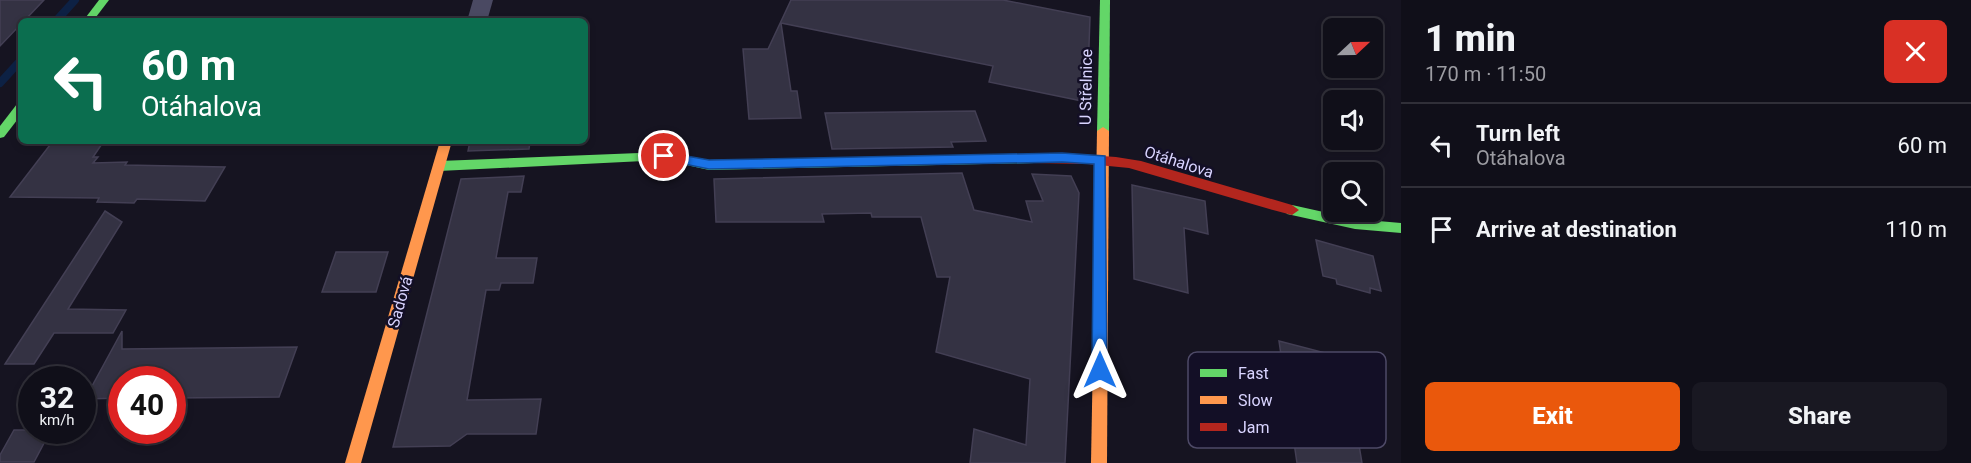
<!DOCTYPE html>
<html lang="en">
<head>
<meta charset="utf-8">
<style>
	:root { --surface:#100f19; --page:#191822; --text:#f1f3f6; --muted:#9c9ca2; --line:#302f38; --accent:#ea580c }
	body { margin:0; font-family:Roboto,sans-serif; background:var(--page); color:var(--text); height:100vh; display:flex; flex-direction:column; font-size:22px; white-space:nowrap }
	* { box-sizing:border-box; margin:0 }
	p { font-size:20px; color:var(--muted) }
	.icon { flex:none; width:33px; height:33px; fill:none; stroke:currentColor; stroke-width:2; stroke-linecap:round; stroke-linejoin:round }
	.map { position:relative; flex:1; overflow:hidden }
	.sheet { display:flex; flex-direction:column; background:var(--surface); width:570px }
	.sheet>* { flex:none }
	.hud { position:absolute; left:18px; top:18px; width:570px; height:126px; border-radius:9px; box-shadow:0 3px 9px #0003,0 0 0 2px var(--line); background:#0b6e4f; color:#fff; overflow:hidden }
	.needle { width:39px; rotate:68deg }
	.buttons { position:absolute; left:1323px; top:18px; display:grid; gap:12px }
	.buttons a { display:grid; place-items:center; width:60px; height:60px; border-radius:9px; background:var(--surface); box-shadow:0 3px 9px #0003,0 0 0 2px var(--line); font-size:30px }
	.speed { position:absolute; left:18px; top:366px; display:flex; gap:12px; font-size:30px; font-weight:700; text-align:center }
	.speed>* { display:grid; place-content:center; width:78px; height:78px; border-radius:50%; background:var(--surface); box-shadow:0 3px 9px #0003,0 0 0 2px var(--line); line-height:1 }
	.speed small { font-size:15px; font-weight:400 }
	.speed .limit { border:9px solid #d22; background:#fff; color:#111 }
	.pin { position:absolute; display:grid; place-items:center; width:51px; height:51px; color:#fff; margin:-26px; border:3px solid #fff; border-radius:50%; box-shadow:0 2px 6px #0007 }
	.me { position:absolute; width:66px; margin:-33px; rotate:0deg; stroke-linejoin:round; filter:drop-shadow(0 0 4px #0008) }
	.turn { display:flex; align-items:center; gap:21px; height:126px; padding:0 24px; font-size:27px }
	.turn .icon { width:78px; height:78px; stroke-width:2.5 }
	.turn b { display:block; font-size:42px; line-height:51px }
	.round { display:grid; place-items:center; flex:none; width:63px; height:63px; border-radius:9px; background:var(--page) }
	.summary { display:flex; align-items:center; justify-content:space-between; height:102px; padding:0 24px }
	h1 { font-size:36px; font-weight:800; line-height:45px }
	.action { display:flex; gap:12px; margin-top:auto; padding:12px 24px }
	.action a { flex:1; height:69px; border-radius:9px; background:var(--accent); color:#fff; font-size:24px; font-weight:800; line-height:69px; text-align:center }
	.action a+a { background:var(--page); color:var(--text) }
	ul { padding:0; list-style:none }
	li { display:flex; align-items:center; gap:18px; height:84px; padding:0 24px; border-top:2px solid var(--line) }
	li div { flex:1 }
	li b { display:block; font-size:22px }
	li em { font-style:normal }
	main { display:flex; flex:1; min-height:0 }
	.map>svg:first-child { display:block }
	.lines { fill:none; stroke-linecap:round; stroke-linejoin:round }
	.stream { stroke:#0d2144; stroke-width:8 }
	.building { fill:#343243; stroke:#433f54; stroke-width:1.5 }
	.street { fill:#4a4962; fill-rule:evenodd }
	.fast { fill:#63d668; fill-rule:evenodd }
	.slow { fill:#ff974d; fill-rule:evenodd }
	.jam { fill:#b3261e; fill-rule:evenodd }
	.route { fill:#1a73e8; stroke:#114b97; stroke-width:1.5 }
	.labels { text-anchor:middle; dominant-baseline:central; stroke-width:5; stroke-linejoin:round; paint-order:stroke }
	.street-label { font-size:16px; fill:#d9d4ff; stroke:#130f26 }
	.key { fill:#130f26; stroke:#4e4a67; stroke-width:1.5 }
	.key-label { font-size:16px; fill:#d9d4ff }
</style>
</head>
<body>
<main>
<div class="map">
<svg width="1401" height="463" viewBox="0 0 1401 463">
	<rect width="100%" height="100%" fill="#161421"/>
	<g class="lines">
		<g class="stream">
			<polyline points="56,21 75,0"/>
			<polyline points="0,83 21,60"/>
		</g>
	</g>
	<g class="building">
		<polygon points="0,0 44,0 24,21 21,21 21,24 0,46"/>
		<polygon points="791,0 1003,0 1090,17 1087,102 989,82 993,66 781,23 791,91 797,91 801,118 749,119 743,49 768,49"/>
		<polygon points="975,111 986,141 951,142 953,147 832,149 825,113"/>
		<polygon points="53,141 104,141 93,157 98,157 93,163 127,162 125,165 225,167 205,201 137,199 134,203 97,202 99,198 10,197"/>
		<polygon points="470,141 530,141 529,149 468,151"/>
		<polygon points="962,173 974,210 1032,222 1026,201 1043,201 1032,174 1071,176 1079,193 1065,463 970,463 974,429 1026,445 1030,379 936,352 950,277 937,277 921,217 872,217 871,213 822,214 824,222 716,222 714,179"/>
		<polygon points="524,176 521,192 508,192 496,258 537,258 533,283 501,283 499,290 486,290 467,400 541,399 536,434 467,434 450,446 393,447 461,179"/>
		<polygon points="1132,185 1205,201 1208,234 1184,228 1188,293 1134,279"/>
		<polygon points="105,211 122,222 68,309 126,310 113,333 54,333 34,364 5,364"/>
		<polygon points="1316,240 1373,256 1381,291 1370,288 1370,293 1337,284 1336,279 1323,276"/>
		<polygon points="336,252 388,252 376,292 322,292"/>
		<polygon points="122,331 122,349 297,347 279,397 172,398 172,380 122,380 122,398 85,399"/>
		<polygon points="1279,341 1341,357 1348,390 1356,392 1366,441 1358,439 1362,463 1297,463"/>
		<polygon points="14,430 51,430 34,462 0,462 0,455"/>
	</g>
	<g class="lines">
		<polygon class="street" points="473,0 493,0 487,21 467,21"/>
		<g class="fast">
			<polygon points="99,0 109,0 93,21 83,21"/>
			<polygon points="1100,0 1110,0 1109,131 1103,135 1097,131"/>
			<polygon points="21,103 21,115 4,137 0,138 0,126 17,104"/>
			<polygon points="664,152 709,160 1034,155 1040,159 1034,163 709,170 664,160 439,171 433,166 439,161"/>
			<polygon points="1292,205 1355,219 1401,223 1401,233 1355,229 1287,214 1285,210 1287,206"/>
		</g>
		<g class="slow">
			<polygon points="1103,127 1109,131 1107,463 1091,463 1097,131"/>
			<polygon points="440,141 452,141 361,463 345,463"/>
		</g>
		<polygon class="jam" points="1074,154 1116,157 1141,161 1292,205 1299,210 1292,215 1273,210 1129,168 1088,164 1034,163 1028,159 1034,155"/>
	</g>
	<polygon class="route" points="664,152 709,160 1062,153 1105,156 1107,370 1105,375 1094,375 1092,370 1094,164 1062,162 709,169 659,159 659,153"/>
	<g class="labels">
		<g class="street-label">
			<text transform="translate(1086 87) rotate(-89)">U Střelnice</text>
			<text transform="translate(1179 162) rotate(18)">Otáhalova</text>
			<text transform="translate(400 302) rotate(-74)">Sadová</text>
		</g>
	</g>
	<rect x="1188" y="352" width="198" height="96" rx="9" class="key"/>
	<rect x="1200" y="369" width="27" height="8" fill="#63d668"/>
	<rect x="1200" y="396" width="27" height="8" fill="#ff974d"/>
	<rect x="1200" y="423" width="27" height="8" fill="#b3261e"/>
	<g class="key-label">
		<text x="1238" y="379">Fast</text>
		<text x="1238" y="406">Slow</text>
		<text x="1238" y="433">Jam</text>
	</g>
</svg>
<div class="buttons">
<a><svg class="needle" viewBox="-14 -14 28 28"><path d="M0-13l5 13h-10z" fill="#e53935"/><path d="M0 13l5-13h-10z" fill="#9c9ca2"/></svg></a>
<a><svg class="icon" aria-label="sound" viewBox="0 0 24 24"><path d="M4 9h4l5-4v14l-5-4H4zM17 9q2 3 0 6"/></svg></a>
<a><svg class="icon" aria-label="search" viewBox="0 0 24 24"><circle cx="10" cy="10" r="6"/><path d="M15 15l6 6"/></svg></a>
</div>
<div class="speed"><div>32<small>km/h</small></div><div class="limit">40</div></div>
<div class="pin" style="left:664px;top:156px;background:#d93025"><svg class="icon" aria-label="arrive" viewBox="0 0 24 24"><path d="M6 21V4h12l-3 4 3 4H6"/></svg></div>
<svg class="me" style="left:1100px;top:370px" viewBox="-20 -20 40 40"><path d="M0-17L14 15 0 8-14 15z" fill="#1a73e8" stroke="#fff" stroke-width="4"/></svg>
<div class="hud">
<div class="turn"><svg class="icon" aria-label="left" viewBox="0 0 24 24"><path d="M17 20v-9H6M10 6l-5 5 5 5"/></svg><div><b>60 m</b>Otáhalova</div></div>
</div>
</div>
<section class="sheet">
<div class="summary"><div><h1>1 min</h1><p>170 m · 11:50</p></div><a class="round" style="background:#d93025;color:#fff"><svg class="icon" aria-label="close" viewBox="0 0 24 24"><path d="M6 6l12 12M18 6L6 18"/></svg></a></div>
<ul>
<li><svg class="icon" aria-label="left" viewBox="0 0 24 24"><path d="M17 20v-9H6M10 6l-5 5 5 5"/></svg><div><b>Turn left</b><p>Otáhalova</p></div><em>60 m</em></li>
<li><svg class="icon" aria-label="arrive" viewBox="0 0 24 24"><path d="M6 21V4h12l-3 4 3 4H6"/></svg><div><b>Arrive at destination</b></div><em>110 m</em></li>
</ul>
<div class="action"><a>Exit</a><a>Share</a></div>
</section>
</main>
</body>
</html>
